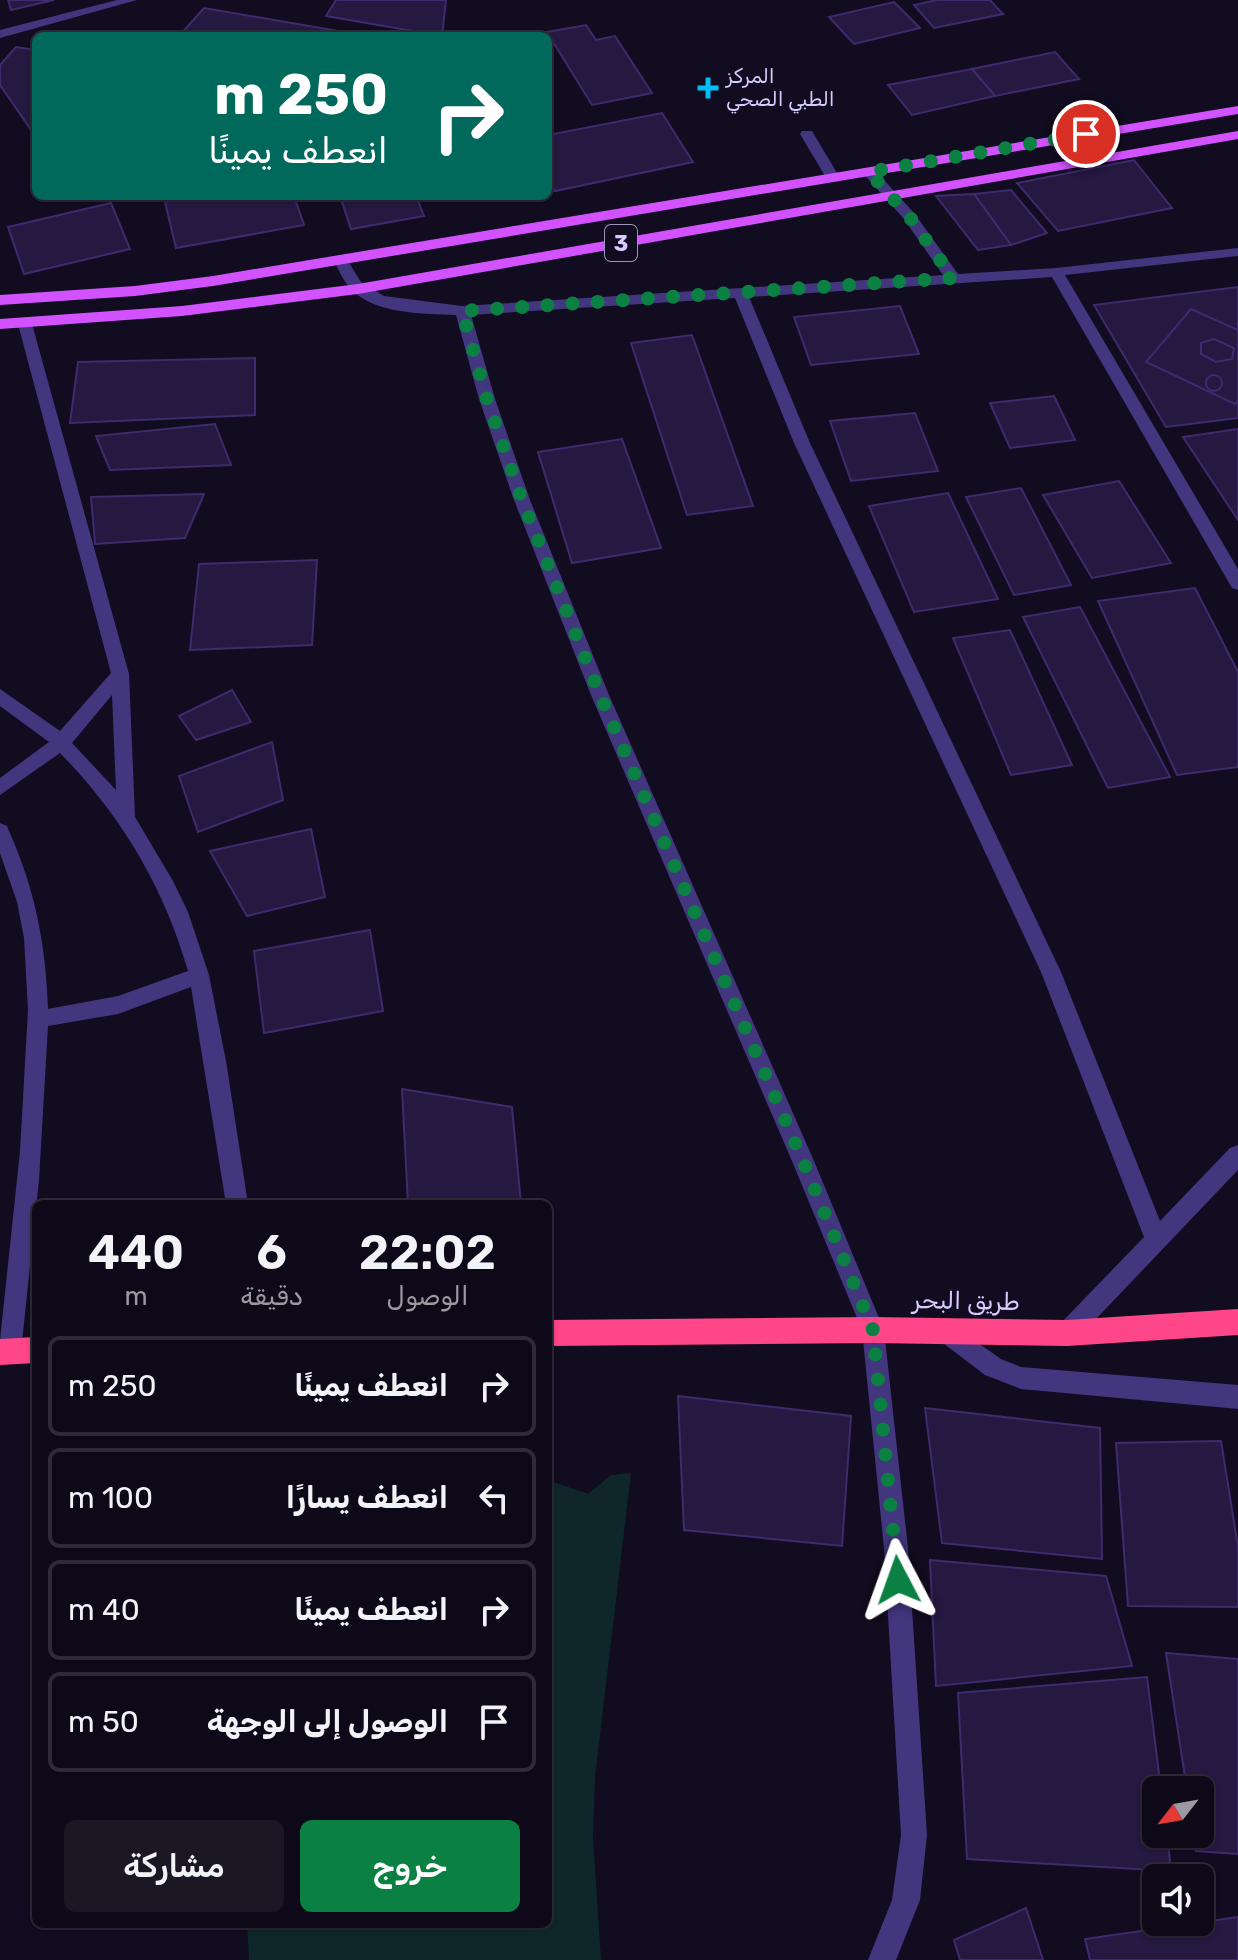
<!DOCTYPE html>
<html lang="ar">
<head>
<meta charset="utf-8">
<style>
	:root { --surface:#0e0918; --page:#1c1725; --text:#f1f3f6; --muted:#9b9aa2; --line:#2e2a37; --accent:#0b8043 }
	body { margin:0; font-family:Rubik,Vazirmatn,sans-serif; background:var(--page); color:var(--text); direction:rtl; height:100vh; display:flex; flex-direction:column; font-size:30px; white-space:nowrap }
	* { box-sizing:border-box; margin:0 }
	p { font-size:26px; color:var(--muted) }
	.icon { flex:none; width:44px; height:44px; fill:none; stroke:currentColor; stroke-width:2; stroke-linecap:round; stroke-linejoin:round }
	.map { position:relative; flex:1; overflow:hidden; direction:ltr }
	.panel { position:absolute; left:32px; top:1200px; width:520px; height:728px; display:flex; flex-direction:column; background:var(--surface); border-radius:12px; box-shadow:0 2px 6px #0004,0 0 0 2px var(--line); direction:rtl }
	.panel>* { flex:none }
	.guide { position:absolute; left:32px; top:32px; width:520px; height:168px; border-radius:12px; box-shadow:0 2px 6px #0004,0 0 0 2px var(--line); direction:rtl; background:#00695c; color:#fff; overflow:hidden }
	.needle { width:52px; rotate:239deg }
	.fabs { position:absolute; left:1142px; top:1776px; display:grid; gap:16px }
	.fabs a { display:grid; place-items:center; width:72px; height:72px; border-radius:12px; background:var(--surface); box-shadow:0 2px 6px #0004,0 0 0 2px var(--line); font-size:40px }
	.pin { position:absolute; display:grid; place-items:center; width:68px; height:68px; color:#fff; margin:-34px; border:4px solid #fff; border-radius:50%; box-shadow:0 2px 8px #0007 }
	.me { position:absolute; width:88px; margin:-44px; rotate:356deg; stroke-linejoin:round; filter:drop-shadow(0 0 6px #0008) }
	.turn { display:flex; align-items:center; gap:28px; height:168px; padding:0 32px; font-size:36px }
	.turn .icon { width:104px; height:104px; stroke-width:2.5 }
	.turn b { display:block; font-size:56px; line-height:68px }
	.eta { display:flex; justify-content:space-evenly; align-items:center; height:136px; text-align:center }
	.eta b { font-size:48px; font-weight:600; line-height:56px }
	.cta { display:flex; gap:16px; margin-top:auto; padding:16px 32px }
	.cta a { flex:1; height:92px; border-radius:12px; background:var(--accent); color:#fff; font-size:32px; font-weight:600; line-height:92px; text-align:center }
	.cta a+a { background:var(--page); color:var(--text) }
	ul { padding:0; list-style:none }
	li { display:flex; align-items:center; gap:24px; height:100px; margin:0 16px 12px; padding:0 16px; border:4px solid var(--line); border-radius:12px }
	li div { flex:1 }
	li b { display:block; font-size:30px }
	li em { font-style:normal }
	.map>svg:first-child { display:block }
	.green { fill:#0f272a }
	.building { fill:#251841; stroke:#3f2a6d; stroke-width:2 }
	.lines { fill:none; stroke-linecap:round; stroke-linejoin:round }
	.minor { fill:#42367f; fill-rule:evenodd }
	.major { fill:#d352ff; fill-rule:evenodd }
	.highway { fill:#ff4688; fill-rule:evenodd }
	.route { stroke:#0b8043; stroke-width:14; stroke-dasharray:0 25.2 }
	.poi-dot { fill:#00bff6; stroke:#120c20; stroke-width:3 }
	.labels { text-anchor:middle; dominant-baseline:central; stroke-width:6; stroke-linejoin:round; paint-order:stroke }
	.far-poi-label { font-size:20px; fill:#d7cbff; stroke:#120c20; text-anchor:start }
	.shield { fill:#120c20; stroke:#9c92bc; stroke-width:2 }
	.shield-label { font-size:22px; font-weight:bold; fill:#d7cbff }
	.street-label { font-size:24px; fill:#d7cbff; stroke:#120c20 }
</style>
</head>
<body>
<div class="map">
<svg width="1238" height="1960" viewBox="0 0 1238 1960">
	<rect width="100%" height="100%" fill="#120c20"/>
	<polygon class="green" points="631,1473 595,1777 593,1838 601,1960 249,1960 247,1924 548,1924 548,1480 588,1494 611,1475"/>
	<g class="building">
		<polygon points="8,0 54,0 11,10"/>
		<polygon points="336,0 446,0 442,36 326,16"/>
		<polygon points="937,0 990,0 1003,14 934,28 914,5"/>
		<polygon points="894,2 920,28 854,44 829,17"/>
		<polygon points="204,8 355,34 353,36 179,36"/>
		<polygon points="586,25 596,40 615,36 652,93 592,105 547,32"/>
		<polygon points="16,47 36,50 36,137 0,85 0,65"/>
		<polygon points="1055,52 1079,79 995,96 972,69"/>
		<polygon points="972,69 995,96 912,115 888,85"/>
		<polygon points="662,113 693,162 555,191 548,179 548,135"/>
		<polygon points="1134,160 1172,208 1058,231 1017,183"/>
		<polygon points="1011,190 1047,233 1011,245 974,194"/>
		<polygon points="974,194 1011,245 978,250 936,196"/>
		<polygon points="197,196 294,196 304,225 176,248 165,202"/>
		<polygon points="340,196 416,196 424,216 351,229"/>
		<polygon points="111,203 130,249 24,274 8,227"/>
		<polygon points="1238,287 1238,418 1166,427 1094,305"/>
		<polygon points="900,306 919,354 811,365 794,317"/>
		<polygon points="1191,309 1238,330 1238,400 1235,404 1146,362"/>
		<polygon points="692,335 753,506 687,515 631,343"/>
		<polygon points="1214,339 1234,348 1232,359 1216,362 1201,354 1201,343"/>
		<polygon points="255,358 255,415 70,423 78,362"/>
		<circle cx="1214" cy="383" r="8"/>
		<polygon points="1054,396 1075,440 1010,448 990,403"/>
		<polygon points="915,413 938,471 851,481 830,421"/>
		<polygon points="215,424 231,465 110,470 96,436"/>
		<polygon points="1238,429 1238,520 1183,437"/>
		<polygon points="622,439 661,548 572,563 538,452"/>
		<polygon points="1119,481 1171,563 1092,578 1043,495"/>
		<polygon points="1021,488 1071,585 1014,595 966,497"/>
		<polygon points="948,493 998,599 914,612 869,506"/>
		<polygon points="204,494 185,538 95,544 91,497"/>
		<polygon points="317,560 312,645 190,650 199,564"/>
		<polygon points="1195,588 1238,672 1238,767 1177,775 1098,601"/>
		<polygon points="1080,607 1170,777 1108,788 1023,617"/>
		<polygon points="1010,630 1072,765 1011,775 953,638"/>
		<polygon points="232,690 251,722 196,740 179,716"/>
		<polygon points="272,742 283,800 198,832 179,776"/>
		<polygon points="311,829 325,897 247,916 210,851"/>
		<polygon points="370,930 383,1011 264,1033 254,951"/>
		<polygon points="402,1089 512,1107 521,1204 408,1204"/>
		<polygon points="678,1396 851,1416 842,1546 684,1530"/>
		<polygon points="925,1408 1100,1428 1102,1559 942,1543"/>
		<polygon points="1221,1441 1238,1547 1238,1607 1128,1606 1116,1443"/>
		<polygon points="930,1560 1106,1576 1132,1666 936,1686"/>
		<polygon points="1166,1653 1238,1659 1238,1854 1196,1851 1193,1834 1200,1834 1200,1790 1187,1790"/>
		<polygon points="1147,1677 1161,1790 1156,1790 1156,1834 1167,1834 1171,1871 967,1859 958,1693"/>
		<polygon points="1026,1908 1043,1960 960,1960 954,1940"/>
		<polygon points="1238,1917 1238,1960 1090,1960 1085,1939"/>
	</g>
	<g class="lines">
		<g class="minor">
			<polygon points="117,0 137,0 0,38 0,30"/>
			<polygon points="802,131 812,131 840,178 838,181 828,181 800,134"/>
			<path d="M 869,168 L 874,169 L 914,213 L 958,274 L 1056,268 L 1238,248 L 1238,256 L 1065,275 L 1238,569 L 1238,590 L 1232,588 L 1052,277 L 749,297 L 810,443 L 1061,972 L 1160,1221 L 1230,1148 L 1238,1145 L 1238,1170 L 1075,1341 L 1067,1344 L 1059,1341 L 1056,1333 L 1059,1325 L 1144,1237 L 1041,972 L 794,443 L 735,298 L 471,315 L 495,399 L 530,500 L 609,695 L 814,1161 L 884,1330 L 908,1548 L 927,1835 L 920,1900 L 896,1960 L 868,1960 L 892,1900 L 901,1835 L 884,1548 L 862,1330 L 792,1161 L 591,695 L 514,500 L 479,399 L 456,315 C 424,314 374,314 351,289 C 343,281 339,270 334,261 L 336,258 L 346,258 L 361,282 L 384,296 L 462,306 L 943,275 L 904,219 L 862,172 Z"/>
			<path d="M 25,319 L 32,324 L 129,674 L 135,817 L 173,881 L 188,912 L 209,975 L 226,1061 L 248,1204 L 226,1204 L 191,987 L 118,1014 L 48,1026 L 39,1180 L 21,1352 L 18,1360 L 10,1363 L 2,1360 L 0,1340 L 20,1151 L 28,1010 L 24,938 L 17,902 L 0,853 L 0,823 L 7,826 L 9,831 C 35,889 46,945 48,1009 L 118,996 L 188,971 C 164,887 121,815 60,753 L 0,795 L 0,778 L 49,742 L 0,706 L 0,689 L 60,731 L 111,673 L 18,324 ZM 112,695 L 116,790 L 72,743 Z"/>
			<polygon points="947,1321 1001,1359 1021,1367 1238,1385 1238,1409 1021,1389 985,1375 939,1340 936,1332 939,1324"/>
		</g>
		<g class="major">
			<polygon points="1238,106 1238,114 213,286 135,296 0,305 0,295 135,286 213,276"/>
			<polygon points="1238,131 1238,139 358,294 182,316 0,329 0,319 182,306 358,284"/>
		</g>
		<g class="highway">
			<polygon points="1238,1309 1238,1335 1067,1346 873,1343 548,1346 548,1320 873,1317 1067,1320"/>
			<polygon points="36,1337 36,1363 0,1365 0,1339"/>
		</g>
	</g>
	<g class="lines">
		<polyline class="route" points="898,1580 873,1330 803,1161 600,695 522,500 487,399 462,311 953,278 909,216 869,172 1086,134"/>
	</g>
	<path class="poi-dot" d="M704 76h8v8h8v8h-8v8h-8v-8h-8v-8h8z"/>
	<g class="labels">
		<g class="far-poi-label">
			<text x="726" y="76">المركز<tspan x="726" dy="23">الطبي الصحي</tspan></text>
		</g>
		<rect class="shield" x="605" y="225" width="32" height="36" rx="6"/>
		<g class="shield-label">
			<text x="621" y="243">3</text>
		</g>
		<g class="street-label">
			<text transform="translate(966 1301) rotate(1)">طريق البحر</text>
		</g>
	</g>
</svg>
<div class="fabs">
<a><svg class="needle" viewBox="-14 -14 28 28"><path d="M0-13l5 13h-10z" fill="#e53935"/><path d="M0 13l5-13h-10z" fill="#9b9aa2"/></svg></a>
<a><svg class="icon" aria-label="sound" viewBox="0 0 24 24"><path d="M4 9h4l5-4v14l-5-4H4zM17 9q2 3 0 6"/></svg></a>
</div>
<div class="pin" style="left:1086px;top:134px;background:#d93025"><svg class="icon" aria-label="arrive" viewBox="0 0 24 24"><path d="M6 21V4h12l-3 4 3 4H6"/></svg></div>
<svg class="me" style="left:898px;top:1580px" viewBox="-20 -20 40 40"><path d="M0-17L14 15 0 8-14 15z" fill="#0b8043" stroke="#fff" stroke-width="4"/></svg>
<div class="guide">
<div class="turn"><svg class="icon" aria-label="right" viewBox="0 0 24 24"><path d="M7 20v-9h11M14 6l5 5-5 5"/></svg><div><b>250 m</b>انعطف يمينًا</div></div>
</div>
<section class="panel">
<div class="eta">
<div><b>22:02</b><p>الوصول</p></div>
<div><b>6</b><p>دقيقة</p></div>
<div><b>440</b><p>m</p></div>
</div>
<ul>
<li><svg class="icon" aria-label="right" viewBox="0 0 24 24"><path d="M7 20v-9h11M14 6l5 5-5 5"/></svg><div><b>انعطف يمينًا</b></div><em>250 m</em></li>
<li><svg class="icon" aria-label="left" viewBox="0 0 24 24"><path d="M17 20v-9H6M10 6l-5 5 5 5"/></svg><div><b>انعطف يسارًا</b></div><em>100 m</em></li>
<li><svg class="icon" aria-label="right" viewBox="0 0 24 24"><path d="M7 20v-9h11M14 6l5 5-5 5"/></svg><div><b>انعطف يمينًا</b></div><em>40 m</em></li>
<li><svg class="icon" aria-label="arrive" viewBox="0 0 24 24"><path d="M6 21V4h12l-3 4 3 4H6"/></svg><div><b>الوصول إلى الوجهة</b></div><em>50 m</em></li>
</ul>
<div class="cta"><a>خروج</a><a>مشاركة</a></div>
</section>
</div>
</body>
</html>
